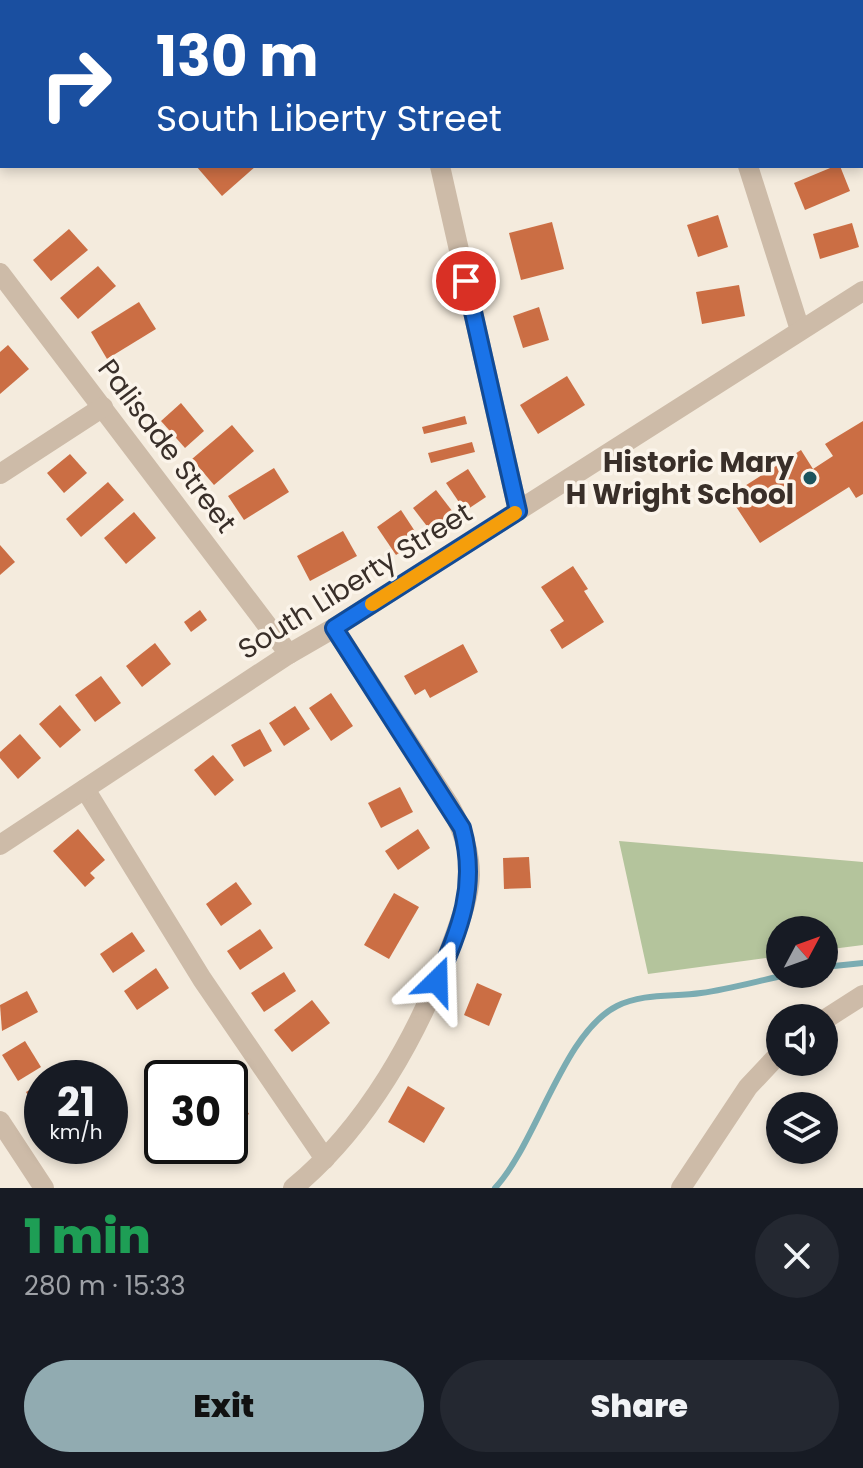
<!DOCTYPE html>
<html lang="en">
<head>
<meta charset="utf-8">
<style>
	:root { --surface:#171b24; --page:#242831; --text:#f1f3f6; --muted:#9ea1a6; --accent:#91abb1 }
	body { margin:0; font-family:Poppins,sans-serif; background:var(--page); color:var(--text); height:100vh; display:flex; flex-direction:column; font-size:30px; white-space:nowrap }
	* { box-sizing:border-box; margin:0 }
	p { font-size:26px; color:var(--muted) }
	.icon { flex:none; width:44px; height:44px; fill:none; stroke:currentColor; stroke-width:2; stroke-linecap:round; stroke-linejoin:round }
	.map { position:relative; height:1188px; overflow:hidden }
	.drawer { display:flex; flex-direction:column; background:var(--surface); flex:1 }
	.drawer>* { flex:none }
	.banner { position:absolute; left:0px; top:0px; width:864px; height:168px; box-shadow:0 4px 12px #0003; background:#1a4fa0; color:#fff; overflow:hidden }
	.needle { width:52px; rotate:49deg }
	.fabs { position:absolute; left:766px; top:916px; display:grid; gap:16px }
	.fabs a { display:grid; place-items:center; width:72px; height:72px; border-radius:50%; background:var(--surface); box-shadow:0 4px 12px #0003; font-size:40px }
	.speed { position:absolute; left:24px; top:1060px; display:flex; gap:16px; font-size:40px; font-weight:700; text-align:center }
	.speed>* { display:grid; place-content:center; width:104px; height:104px; border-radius:50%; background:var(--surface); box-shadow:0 4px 12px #0003; line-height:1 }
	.speed small { font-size:20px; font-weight:400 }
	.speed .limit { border:4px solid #111; border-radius:12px; background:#fff; color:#111 }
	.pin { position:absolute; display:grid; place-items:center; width:68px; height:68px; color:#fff; margin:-34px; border:4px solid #fff; border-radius:50%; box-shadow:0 2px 8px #0007 }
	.me { position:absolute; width:88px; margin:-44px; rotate:22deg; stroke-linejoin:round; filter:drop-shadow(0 0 6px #0008) }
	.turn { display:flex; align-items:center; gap:28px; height:168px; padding:0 24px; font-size:36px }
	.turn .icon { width:104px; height:104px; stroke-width:2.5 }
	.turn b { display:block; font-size:56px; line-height:68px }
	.round { display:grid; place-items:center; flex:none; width:84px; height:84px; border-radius:42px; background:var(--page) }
	.summary { display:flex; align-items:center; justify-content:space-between; height:136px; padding:0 24px }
	h1 { font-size:48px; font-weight:800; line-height:60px; color:#1e9e55 }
	.button { display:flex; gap:16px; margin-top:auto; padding:16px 24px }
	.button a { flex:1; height:92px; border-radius:48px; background:var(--accent); color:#111; font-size:32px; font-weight:800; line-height:92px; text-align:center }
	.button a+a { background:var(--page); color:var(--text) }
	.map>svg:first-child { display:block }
	.green { fill:#b4c49c }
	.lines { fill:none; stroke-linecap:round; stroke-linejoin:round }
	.stream { stroke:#7bacb2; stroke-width:6 }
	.building { fill:#cb6e44 }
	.minor { stroke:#cdbba8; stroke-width:20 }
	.route-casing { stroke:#114b97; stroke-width:20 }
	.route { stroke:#1a73e8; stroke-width:14 }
	.slow { stroke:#f59e0b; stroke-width:14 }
	.poi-dot { fill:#1c545d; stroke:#fbf4ea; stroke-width:3 }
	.labels { text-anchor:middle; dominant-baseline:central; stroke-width:7; stroke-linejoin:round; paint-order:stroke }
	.street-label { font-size:28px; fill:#392f29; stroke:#fbf4ea }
	.poi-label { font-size:28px; font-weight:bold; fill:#392f29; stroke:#fbf4ea; text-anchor:end }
</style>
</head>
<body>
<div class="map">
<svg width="863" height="1188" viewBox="0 0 863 1188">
	<rect width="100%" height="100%" fill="#f4ebdd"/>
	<polygon class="green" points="619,841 863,862 863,945 824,950 824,930 780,930 780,956 648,974"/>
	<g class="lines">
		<g class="stream">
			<polyline points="824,967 863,963"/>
			<path d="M 495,1188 C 537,1143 563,1033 617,1006 C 643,993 673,997 701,993 C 731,989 761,980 791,974"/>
		</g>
	</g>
	<g class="building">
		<polygon points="196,166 256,166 222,196"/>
		<polygon points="835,166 840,166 850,191 805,210 794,183"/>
		<polygon points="718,215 728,247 698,257 687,225"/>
		<polygon points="552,222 564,269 521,280 509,233"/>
		<polygon points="852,223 859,247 820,259 813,234"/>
		<polygon points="69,229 88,250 51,281 33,260"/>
		<polygon points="98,266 116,286 78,319 60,298"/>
		<polygon points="739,285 745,316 702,324 696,292"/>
		<polygon points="139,302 156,329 107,359 91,332"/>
		<polygon points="539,307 549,340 523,348 513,316"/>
		<polygon points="8,345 29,369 0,394 0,352"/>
		<polygon points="567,376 585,405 538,434 520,405"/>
		<polygon points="181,403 204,431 185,448 161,421"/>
		<polygon points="465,416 467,424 424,434 422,427"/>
		<polygon points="863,421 863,494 856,498 849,487 760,543 729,496 801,450 813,469 833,456 825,444"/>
		<polygon points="232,425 254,451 214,485 192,459"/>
		<polygon points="472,442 475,452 431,463 428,453"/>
		<polygon points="70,454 87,473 64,493 47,473"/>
		<polygon points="274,468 289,492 244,520 228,496"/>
		<polygon points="468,469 486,497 465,511 446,483"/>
		<polygon points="108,482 124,500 81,537 66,519"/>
		<polygon points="436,490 456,516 433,534 413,508"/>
		<polygon points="401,510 420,539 396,555 377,527"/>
		<polygon points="134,512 156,538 126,564 104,538"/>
		<polygon points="343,531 357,556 310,581 297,556"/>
		<polygon points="0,545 15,562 0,575"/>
		<polygon points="573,566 588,589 584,591 604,622 562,649 550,630 564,621 541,587"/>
		<polygon points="200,610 207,620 191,632 184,622"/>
		<polygon points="155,643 171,664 142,687 126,666"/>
		<polygon points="463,644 478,672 430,698 425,689 415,695 404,676"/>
		<polygon points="101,676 121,703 95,722 75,695"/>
		<polygon points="331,693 353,726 331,741 309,708"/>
		<polygon points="60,705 81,730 60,748 39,724"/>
		<polygon points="295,706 310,729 284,746 269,723"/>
		<polygon points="260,729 272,751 244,767 231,745"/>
		<polygon points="20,734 41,758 18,779 0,758 0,752"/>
		<polygon points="213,755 234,780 215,796 194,770"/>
		<polygon points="400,787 413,812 381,828 368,803"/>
		<polygon points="78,829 105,860 90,873 95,878 85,887 53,851"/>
		<polygon points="418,829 430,848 398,870 385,851"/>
		<polygon points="529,857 531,888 504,889 503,858"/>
		<polygon points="236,882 252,904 221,926 206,904"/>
		<polygon points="394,893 419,907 389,959 364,945"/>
		<polygon points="260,929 273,948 240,970 227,951"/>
		<polygon points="132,932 145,951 113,973 100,954"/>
		<polygon points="156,968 169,988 137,1010 124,991"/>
		<polygon points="284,972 296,991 264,1012 251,993"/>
		<polygon points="477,983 502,994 489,1026 464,1015"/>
		<polygon points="27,991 38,1012 2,1031 0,1005"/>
		<polygon points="312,1000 330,1023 292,1052 274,1030"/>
		<polygon points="25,1041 41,1067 18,1081 2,1055"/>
		<polygon points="42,1083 42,1119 26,1092"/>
		<polygon points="230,1084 249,1114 230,1127"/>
		<polygon points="408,1086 445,1108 424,1143 388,1122"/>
	</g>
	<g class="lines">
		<g class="minor">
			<polyline points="403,0 403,2"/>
			<polyline points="695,0 696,2"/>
			<polyline points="272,2 274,0"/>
			<polyline points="440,166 518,511"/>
			<polyline points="748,166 800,330"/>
			<polyline points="0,273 289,654"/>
			<polyline points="0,474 103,407"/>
			<polyline points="85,789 202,979 325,1159"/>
			<polyline points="0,845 289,654 334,628 863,291"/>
			<polyline points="824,1020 863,995"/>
			<polyline points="0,1121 44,1188"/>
			<path d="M 293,1188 C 367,1127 418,1035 451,946 C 459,924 469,899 470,875 C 470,850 462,828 450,806 L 334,628"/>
			<polyline points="681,1188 748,1087 780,1053"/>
		</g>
	</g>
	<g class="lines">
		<defs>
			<path id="route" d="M 437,981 C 460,928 478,886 462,828 L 334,628 L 518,511 L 466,281"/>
		</defs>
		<use href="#route" class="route-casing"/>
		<use href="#route" class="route"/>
		<polyline class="slow" points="372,604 515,513"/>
	</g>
	<circle class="poi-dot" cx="810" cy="478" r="8"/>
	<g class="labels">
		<g class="street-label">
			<text transform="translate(167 446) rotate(53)">Palisade Street</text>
			<text transform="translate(355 581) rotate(-32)">South Liberty Street</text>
		</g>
		<g class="poi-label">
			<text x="794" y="462">Historic Mary<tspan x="794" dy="32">H Wright School</tspan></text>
		</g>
	</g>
</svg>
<div class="fabs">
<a><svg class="needle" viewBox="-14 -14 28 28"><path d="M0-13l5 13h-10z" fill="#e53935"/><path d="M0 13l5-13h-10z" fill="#9ea1a6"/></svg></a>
<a><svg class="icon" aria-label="sound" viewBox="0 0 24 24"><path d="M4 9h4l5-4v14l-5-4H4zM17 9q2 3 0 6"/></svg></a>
<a><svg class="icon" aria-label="layers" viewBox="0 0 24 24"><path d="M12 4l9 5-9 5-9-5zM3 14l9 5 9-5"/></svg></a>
</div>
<div class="speed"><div>21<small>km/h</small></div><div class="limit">30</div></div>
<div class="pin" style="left:466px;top:281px;background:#d93025"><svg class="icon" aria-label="arrive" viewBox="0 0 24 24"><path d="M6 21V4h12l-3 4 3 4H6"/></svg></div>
<svg class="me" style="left:437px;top:981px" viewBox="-20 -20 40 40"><path d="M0-17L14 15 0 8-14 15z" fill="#1a73e8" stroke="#fff" stroke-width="4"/></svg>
<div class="banner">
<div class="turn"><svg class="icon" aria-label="right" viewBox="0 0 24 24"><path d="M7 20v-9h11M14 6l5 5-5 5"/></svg><div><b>130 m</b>South Liberty Street</div></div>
</div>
</div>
<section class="drawer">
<div class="summary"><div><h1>1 min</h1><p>280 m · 15:33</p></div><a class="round"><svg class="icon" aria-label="close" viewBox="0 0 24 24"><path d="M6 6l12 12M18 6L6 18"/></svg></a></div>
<div class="button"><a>Exit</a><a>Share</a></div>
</section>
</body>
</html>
